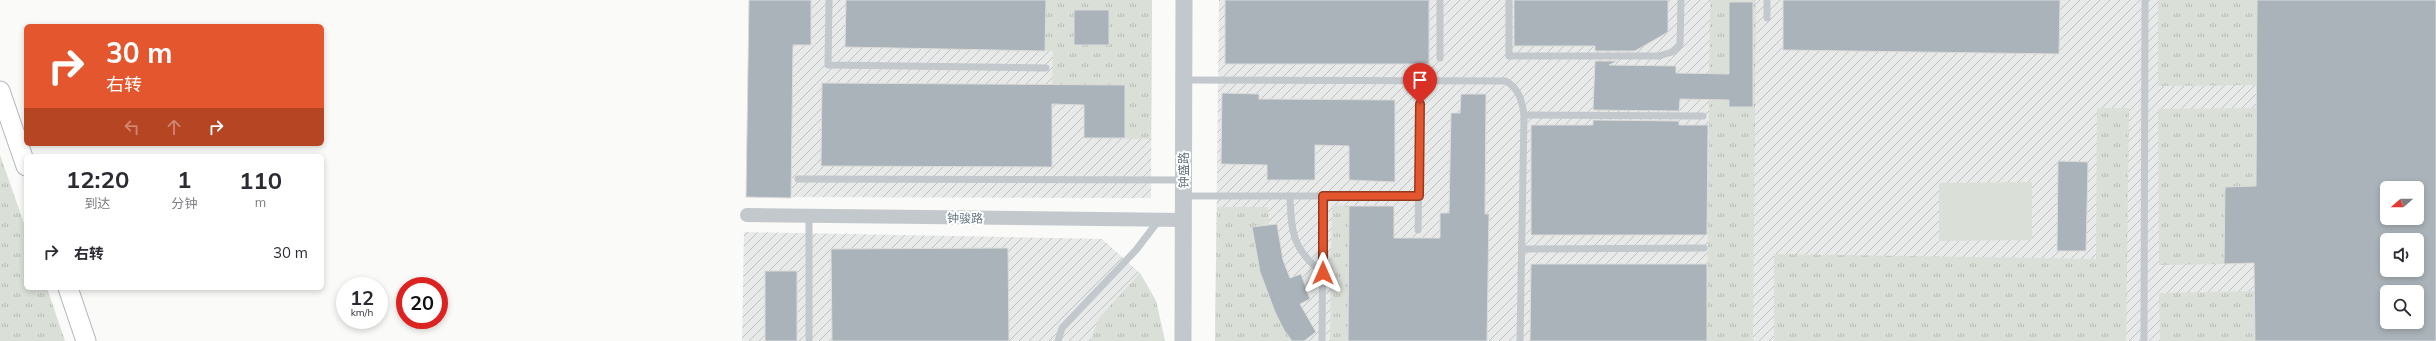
<!DOCTYPE html>
<html lang="zh">
<head>
<meta charset="utf-8">
<style>
	:root { --surface:#fff; --page:#f2f2f3; --text:#2b2b33; --muted:#7c7c81 }
	body { margin:0; font-family:Mulish,"Noto Sans SC",sans-serif; background:var(--page); color:var(--text); height:100vh; display:flex; flex-direction:column; font-size:15px; white-space:nowrap }
	* { box-sizing:border-box; margin:0 }
	p { font-size:13px; color:var(--muted) }
	.icon { flex:none; width:22px; height:22px; fill:none; stroke:currentColor; stroke-width:2; stroke-linecap:round; stroke-linejoin:round }
	.map { position:relative; flex:1; overflow:hidden }
	.sheet { position:absolute; left:24px; top:154px; width:300px; height:136px; display:flex; flex-direction:column; background:var(--surface); border-radius:6px; box-shadow:0 2px 6px #0003 }
	.sheet>* { flex:none }
	.hud { position:absolute; left:24px; top:24px; width:300px; height:122px; border-radius:6px; box-shadow:0 2px 6px #0003; background:#e4572e; color:#fff; overflow:hidden }
	.needle { width:26px; rotate:250deg }
	.fabs { position:absolute; left:2380px; top:181px; display:grid; gap:8px }
	.fabs a { display:grid; place-items:center; width:44px; height:44px; border-radius:6px; background:var(--surface); box-shadow:0 2px 6px #0003; font-size:20px }
	.speed { position:absolute; left:336px; top:277px; display:flex; gap:8px; font-size:20px; font-weight:700; text-align:center }
	.speed>* { display:grid; place-content:center; width:52px; height:52px; border-radius:50%; background:var(--surface); box-shadow:0 2px 6px #0003; line-height:1 }
	.speed small { font-size:10px; font-weight:400 }
	.speed .limit { border:6px solid #d22; background:#fff; color:#111 }
	.pin { position:absolute; display:grid; place-items:center; width:34px; height:34px; color:#fff; margin:-41px -17px; border-radius:50% 50% 50% 0; rotate:-45deg; box-shadow:0 0 4px #0007 }
	.pin .icon { rotate:45deg }
	.me { position:absolute; width:44px; margin:-22px; rotate:0deg; stroke-linejoin:round; filter:drop-shadow(0 0 3px #0008) }
	.turn { display:flex; align-items:center; gap:14px; height:84px; padding:0 16px; font-size:18px }
	.turn .icon { width:52px; height:52px; stroke-width:2.5 }
	.turn b { display:block; font-size:28px; line-height:34px }
	.lanes { display:flex; align-items:center; height:38px; padding:0 16px; background:#0003; justify-content:center; gap:20px; direction:ltr }
	.lanes .off { opacity:.35 }
	.eta { display:flex; justify-content:space-evenly; align-items:center; height:68px; text-align:center }
	.eta b { font-size:24px; font-weight:700; line-height:28px }
	ul { padding:0; list-style:none }
	li { display:flex; align-items:center; gap:12px; height:60px; padding:0 16px }
	li div { flex:1 }
	li b { display:block; font-size:15px }
	li em { font-style:normal }
	.map>svg:first-child { display:block }
	.industrial { fill:url(#industrial-furrows); fill-rule:evenodd }
	.grass { fill:url(#grass-tufts) }
	.green { fill:#dadfd7 }
	.building { fill:#aab3b9; stroke:#dcdcda; fill-rule:evenodd }
	.lines { fill:none; stroke-linecap:round; stroke-linejoin:round }
	.secondary-casing { stroke:#b3babf; stroke-width:21 }
	.service { stroke:#c3c8cc; stroke-width:7 }
	.minor { stroke:#c3c8cc; stroke-width:14 }
	.tertiary { stroke:#c3c8cc; stroke-width:17 }
	.secondary { stroke:#fff; stroke-width:19 }
	.route-casing { stroke:#94391e; stroke-width:10 }
	.route { stroke:#e4572e; stroke-width:7 }
	.labels { text-anchor:middle; dominant-baseline:central; stroke-width:4; stroke-linejoin:round; paint-order:stroke }
	.street-label { font-size:12px; fill:#657683; stroke:#fff }
</style>
</head>
<body>
<div class="map">
<svg width="2436" height="341" viewBox="0 0 2436 341">
	<defs>
		<pattern id="industrial-furrows" width="10" height="10" patternUnits="userSpaceOnUse"><rect width="10" height="10" fill="#e8e9e9"/><path d="M-1 1l2-2M0 10L10 0M9 11l2-2" fill="none" stroke="#c0c1c2"/></pattern>
		<pattern id="grass-tufts" width="24" height="20" patternUnits="userSpaceOnUse"><rect width="24" height="20" fill="#dadfd7"/><path d="M3 7l-1-3M5 7V3M7 7l1-3M15 17l-1-3M17 17v-4M19 17l1-3" fill="none" stroke="#b4b9b4"/></pattern>
	</defs>
	<rect width="100%" height="100%" fill="#fafaf8"/>
	<g class="industrial">
		<polygon points="749,0 1152,0 1151,198 746,197"/>
		<path d="M 1219,0 L 2436,0 L 2436,341 L 1215,341 ZM 2387,188 L 2417,188 L 2417,218 L 2387,218 ZM 2387,240 L 2417,240 L 2417,270 L 2387,270 ZM 2387,292 L 2417,292 L 2417,322 L 2387,322 Z"/>
		<polygon points="744,232 1102,239 1140,273 1156,301 1165,341 742,341"/>
	</g>
	<g class="grass">
		<polygon points="1046,0 1152,0 1151,139 1084,138 1084,105 1052,104 1053,51 1045,51"/>
		<polygon points="1710,0 1756,0 1753,341 1707,341"/>
		<polygon points="2158,0 2257,0 2256,85 2158,86"/>
		<polygon points="2097,108 2129,108 2126,341 1774,341 1774,254 2096,259"/>
		<polygon points="2256,108 2256,186 2225,187 2224,264 2159,265 2158,109"/>
		<polygon points="0,155 26,229 26,288 47,288 65,341 0,341"/>
		<polygon points="1332,205 1349,206 1348,341 1330,341"/>
		<polygon points="1217,207 1268,207 1270,244 1308,334 1308,341 1215,341"/>
		<polygon points="1140,273 1156,301 1165,341 1090,341 1099,318"/>
		<polygon points="2255,291 2255,341 2160,341 2159,293"/>
	</g>
	<polygon class="green" points="2032,182 2032,240 1939,241 1939,183"/>
	<g class="building">
		<polygon points="749,0 811,0 811,45 793,45 791,198 746,197"/>
		<polygon points="846,0 1046,0 1045,51 845,47"/>
		<rect x="1225" y="0" width="204" height="64"/>
		<polygon points="1514,0 1668,0 1668,32 1635,51 1595,51 1595,46 1514,46"/>
		<polygon points="1783,0 2060,0 2059,54 1783,50"/>
		<path d="M 2257,0 L 2436,0 L 2436,341 L 2255,341 L 2254,263 L 2224,264 L 2225,187 L 2256,186 ZM 2387,188 L 2417,188 L 2417,218 L 2387,218 ZM 2387,240 L 2417,240 L 2417,270 L 2387,270 ZM 2387,292 L 2417,292 L 2417,322 L 2387,322 Z"/>
		<polygon points="1729,2 1753,2 1753,107 1729,107 1729,100 1680,99 1679,111 1593,110 1595,61 1617,61 1609,65 1676,66 1676,73 1729,74"/>
		<rect x="1074" y="10" width="35" height="35"/>
		<polygon points="822,83 1125,85 1125,138 1084,138 1084,105 1052,104 1052,167 821,166"/>
		<polygon points="1222,93 1259,94 1259,99 1395,100 1395,182 1349,180 1349,146 1315,145 1315,180 1267,180 1267,165 1221,164"/>
		<polygon points="1461,94 1486,94 1485,214 1489,214 1487,341 1348,341 1349,206 1394,206 1394,238 1440,238 1440,213 1449,213 1451,113 1460,113"/>
		<polygon points="1593,120 1679,121 1679,125 1708,125 1707,235 1531,235 1531,125 1593,125"/>
		<polygon points="2058,161 2088,162 2086,251 2057,251"/>
		<polygon points="1277,224 1283,260 1290,278 1301,274 1310,299 1300,304 1316,332 1304,341 1292,341 1284,330 1275,312 1260,272 1252,227"/>
		<polygon points="1008,248 1009,341 832,341 831,249"/>
		<polygon points="1531,264 1707,264 1707,341 1530,341"/>
		<rect x="765" y="271" width="32" height="70"/>
	</g>
	<g class="lines">
		<defs>
			<g id="secondary">
				<polyline points="0,91 26,166"/>
				<polyline points="68,288 86,341"/>
			</g>
		</defs>
		<use href="#secondary" class="secondary-casing"/>
		<g class="service">
			<polyline points="829,0 828,65 1046,68"/>
			<polyline points="1509,0 1509,56 1659,56 1672,52 1680,45 1681,0"/>
			<polyline points="1767,18 1767,0"/>
			<polyline points="1440,58 1440,0"/>
			<path d="M 1184,80 L 1506,81 C 1519,89 1522,100 1524,115 L 1520,341"/>
			<polyline points="1524,115 1703,116"/>
			<polyline points="798,179 1183,180"/>
			<polyline points="1183,196 1419,196"/>
			<path d="M 1290,196 C 1291,233 1293,250 1323,273"/>
			<polyline points="1418,230 1420,104"/>
			<polyline points="1522,249 1704,248"/>
			<polyline points="809,341 809,216"/>
			<polyline points="1058,341 1062,328 1136,250 1159,220"/>
			<polyline points="1322,341 1323,196"/>
			<polyline points="2144,341 2145,0"/>
		</g>
		<polyline class="minor" points="747,215 1183,220"/>
		<polyline class="tertiary" points="1183,341 1184,0"/>
		<use href="#secondary" class="secondary"/>
	</g>
	<g class="lines">
		<defs>
			<polyline id="route" points="1323,273 1323,196 1419,196 1420,104"/>
		</defs>
		<use href="#route" class="route-casing"/>
		<use href="#route" class="route"/>
	</g>
	<g class="labels">
		<g class="street-label">
			<text transform="translate(1183 170) rotate(-90)">钟盛路</text>
			<text transform="translate(965 218) rotate(1)">钟骏路</text>
		</g>
	</g>
</svg>
<div class="fabs">
<a><svg class="needle" viewBox="-14 -14 28 28"><path d="M0-13l5 13h-10z" fill="#e53935"/><path d="M0 13l5-13h-10z" fill="#7c7c81"/></svg></a>
<a><svg class="icon" aria-label="sound" viewBox="0 0 24 24"><path d="M4 9h4l5-4v14l-5-4H4zM17 9q2 3 0 6"/></svg></a>
<a><svg class="icon" aria-label="search" viewBox="0 0 24 24"><circle cx="10" cy="10" r="6"/><path d="M15 15l6 6"/></svg></a>
</div>
<div class="speed"><div>12<small>km/h</small></div><div class="limit">20</div></div>
<div class="pin" style="left:1420px;top:104px;background:#d93025"><svg class="icon" aria-label="arrive" viewBox="0 0 24 24"><path d="M6 21V4h12l-3 4 3 4H6"/></svg></div>
<svg class="me" style="left:1323px;top:273px" viewBox="-20 -20 40 40"><path d="M0-17L14 15 0 8-14 15z" fill="#e4572e" stroke="#fff" stroke-width="4"/></svg>
<div class="hud">
<div class="turn"><svg class="icon" aria-label="right" viewBox="0 0 24 24"><path d="M7 20v-9h11M14 6l5 5-5 5"/></svg><div><b>30 m</b>右转</div></div>
<div class="lanes"><svg class="icon off" aria-label="left" viewBox="0 0 24 24"><path d="M17 20v-9H6M10 6l-5 5 5 5"/></svg><svg class="icon off" aria-label="ahead" viewBox="0 0 24 24"><path d="M12 20V5M6 11l6-6 6 6"/></svg><svg class="icon" aria-label="right" viewBox="0 0 24 24"><path d="M7 20v-9h11M14 6l5 5-5 5"/></svg></div>
</div>
<section class="sheet">
<div class="eta">
<div><b>12:20</b><p>到达</p></div>
<div><b>1</b><p>分钟</p></div>
<div><b>110</b><p>m</p></div>
</div>
<ul>
<li><svg class="icon" aria-label="right" viewBox="0 0 24 24"><path d="M7 20v-9h11M14 6l5 5-5 5"/></svg><div><b>右转</b></div><em>30 m</em></li>
</ul>
</section>
</div>
</body>
</html>
